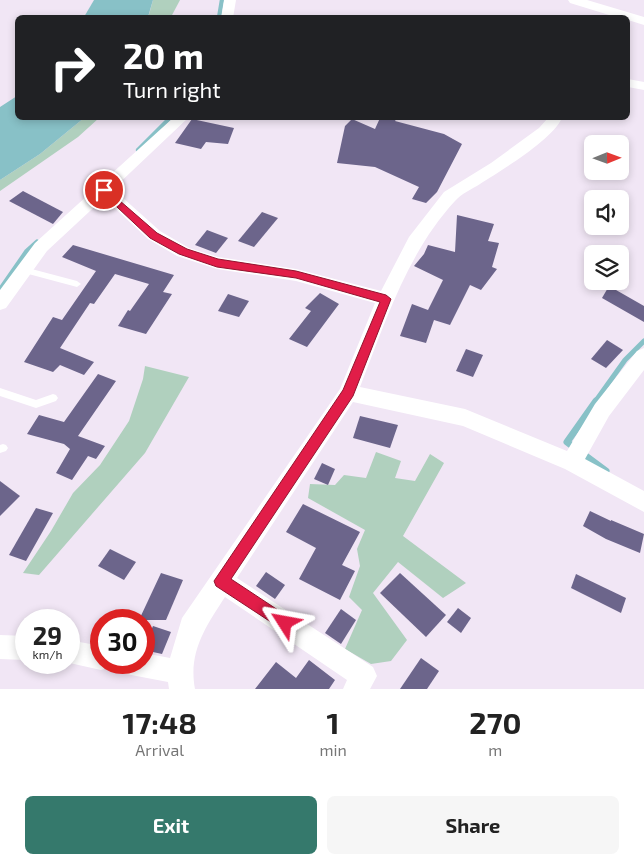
<!DOCTYPE html>
<html lang="en">
<head>
<meta charset="utf-8">
<style>
	:root { --surface:#fff; --page:#f6f6f6; --text:#222; --muted:#767676; --accent:#35796c }
	body { margin:0; font-family:"Exo 2",sans-serif; background:var(--page); color:var(--text); height:100vh; display:flex; flex-direction:column; font-size:19px; white-space:nowrap }
	* { box-sizing:border-box; margin:0 }
	p { font-size:16px; color:var(--muted) }
	.icon { flex:none; width:28px; height:28px; fill:none; stroke:currentColor; stroke-width:2; stroke-linecap:round; stroke-linejoin:round }
	.map { position:relative; height:689px; overflow:hidden }
	.details { display:flex; flex-direction:column; background:var(--surface); flex:1 }
	.details>* { flex:none }
	.banner { position:absolute; left:15px; top:15px; width:615px; height:105px; border-radius:8px; box-shadow:0 2px 8px #0003; background:#202124; color:#fff; overflow:hidden }
	.needle { width:32px; rotate:89deg }
	.buttons { position:absolute; left:584px; top:135px; display:grid; gap:10px }
	.buttons a { display:grid; place-items:center; width:45px; height:45px; border-radius:8px; background:var(--surface); box-shadow:0 2px 8px #0003; font-size:25px }
	.speed { position:absolute; left:15px; top:609px; display:flex; gap:10px; font-size:25px; font-weight:700; text-align:center }
	.speed>* { display:grid; place-content:center; width:65px; height:65px; border-radius:50%; background:var(--surface); box-shadow:0 2px 8px #0003; line-height:1 }
	.speed small { font-size:12px; font-weight:400 }
	.speed .limit { border:8px solid #d22; background:#fff; color:#111 }
	.pin { position:absolute; display:grid; place-items:center; width:42px; height:42px; color:#fff; margin:-21px; border:2px solid #fff; border-radius:50%; box-shadow:0 1px 5px #0007 }
	.me { position:absolute; width:55px; margin:-28px; rotate:304deg; stroke-linejoin:round; filter:drop-shadow(0 0 4px #0008) }
	.turn { display:flex; align-items:center; gap:18px; height:105px; padding:0 25px; font-size:22px }
	.turn .icon { width:65px; height:65px; stroke-width:2.5 }
	.turn b { display:block; font-size:35px; line-height:42px }
	.eta { display:flex; justify-content:space-evenly; align-items:center; height:85px; text-align:center }
	.eta b { font-size:30px; font-weight:700; line-height:35px }
	.button { display:flex; gap:10px; margin-top:auto; padding:10px 25px }
	.button a { flex:1; height:58px; border-radius:8px; background:var(--accent); color:#fff; font-size:20px; font-weight:700; line-height:58px; text-align:center }
	.button a+a { background:var(--page); color:var(--text) }
	.map>svg:first-child { display:block }
	.green { fill:#b0d0be }
	.water { fill:#88c1c7 }
	.lines { fill:none; stroke-linecap:round; stroke-linejoin:round }
	.stream-far2 { stroke:#88c1c7; stroke-width:4.5 }
	.stream-far1 { stroke:#88c1c7; stroke-width:5 }
	.stream { stroke:#88c1c7; stroke-width:7 }
	.building { fill:#6c658b }
	.service { fill:#fff; fill-rule:evenodd }
	.minor { fill:#fff; fill-rule:evenodd }
	.route { fill:#e11d48; stroke:#92132f }
</style>
</head>
<body>
<div class="map">
<svg width="644" height="689" viewBox="0 0 644 689">
	<rect width="100%" height="100%" fill="#f1e6f5"/>
	<g class="green">
		<polygon points="153,0 180,0 171,17 148,18"/>
		<polygon points="84,118 99,118 78,137 0,191 0,180 40,154"/>
		<polygon points="145,366 189,377 145,453 39,575 23,573 51,531 73,493 100,465 129,421 143,379"/>
		<polygon points="376,452 401,461 395,478 415,481 430,454 444,463 403,536 466,583 443,598 398,562 373,593 407,640 391,661 371,664 345,649 362,610 349,597 360,566 357,549 365,530 308,498 310,484 335,485 344,475 366,478"/>
	</g>
	<g class="water">
		<polygon points="94,0 153,0 148,17 84,17"/>
		<polygon points="17,96 18,118 84,118 40,154 0,180 0,107"/>
	</g>
	<g class="lines">
		<g class="stream-far2">
			<polyline points="219,18 222,0"/>
			<polyline points="138,150 170,118"/>
		</g>
		<g class="stream-far1">
			<polyline points="0,290 27,251 37,242"/>
			<polyline points="595,402 625,360 644,341"/>
		</g>
		<polyline class="stream" points="596,401 567,442 606,471"/>
	</g>
	<g class="building">
		<polygon points="380,118 397,118 395,121 444,134 462,144 437,192 426,203 412,199 419,187 375,167 337,163 345,126 352,119 375,129"/>
		<polygon points="192,119 234,128 228,144 206,142 201,149 175,143"/>
		<polygon points="23,191 63,212 53,224 9,201"/>
		<polygon points="262,212 278,218 254,247 238,241"/>
		<polygon points="457,215 494,224 488,241 499,243 492,267 497,269 481,290 470,285 450,325 434,320 426,343 400,336 412,304 428,310 443,280 414,266 424,254 428,245 455,252"/>
		<polygon points="207,230 228,238 216,253 195,245"/>
		<polygon points="73,245 174,275 163,292 172,294 146,334 118,326 128,310 130,311 149,284 115,274 94,304 90,303 60,348 94,362 84,375 60,365 53,372 24,362 53,317 62,320 96,271 62,257"/>
		<polygon points="609,286 644,306 644,322 602,298"/>
		<polygon points="320,293 339,304 307,347 289,339 311,311 305,308"/>
		<polygon points="228,294 249,301 239,317 218,311"/>
		<polygon points="607,340 623,350 606,368 591,359"/>
		<polygon points="466,349 483,355 473,377 456,371"/>
		<polygon points="98,374 116,381 78,436 105,446 96,459 88,456 72,480 56,473 70,449 64,444 27,434 39,415 64,422"/>
		<polygon points="360,416 398,425 390,448 353,438"/>
		<polygon points="322,463 335,469 328,485 314,479"/>
		<polygon points="0,481 20,496 0,516"/>
		<polygon points="303,504 360,532 342,565 355,571 340,600 299,579 316,548 286,532"/>
		<polygon points="36,508 53,513 26,561 9,555"/>
		<polygon points="590,511 611,521 611,520 644,534 640,553 606,539 583,526"/>
		<polygon points="110,549 136,562 124,580 98,566"/>
		<polygon points="266,572 285,585 275,599 256,586"/>
		<polygon points="161,573 183,580 166,620 139,620"/>
		<polygon points="400,573 446,615 426,637 380,593"/>
		<polygon points="576,574 626,598 621,613 571,588"/>
		<polygon points="458,608 471,618 461,633 447,622"/>
		<polygon points="341,609 356,620 341,644 325,633"/>
		<polygon points="153,626 171,632 162,654 144,650 144,646"/>
		<polygon points="421,658 439,671 427,689 400,689"/>
		<polygon points="309,660 335,680 329,689 255,689 276,662 296,678"/>
	</g>
	<g class="lines">
		<g class="service">
			<polygon points="24,267 77,281 81,284 77,287 21,272 20,270 21,268"/>
			<polygon points="0,388 36,400 53,394 56,395 58,398 56,401 36,408 0,396"/>
			<polygon points="3,444 6,445 8,448 6,451 0,453 0,445"/>
		</g>
		<g class="minor">
			<polygon points="224,0 236,0 233,18 221,18"/>
			<polygon points="568,0 587,0 644,17 644,25 628,20 628,18 619,18 570,3"/>
			<polygon points="628,79 644,82 644,90 628,87"/>
			<path d="M 173,118 L 188,118 L 113,189 L 160,231 L 189,248 L 218,257 L 296,269 L 381,291 L 409,237 L 444,192 L 491,163 L 539,128 L 548,118 L 562,118 C 552,140 502,170 480,184 C 472,189 461,194 455,201 C 407,253 385,323 360,387 L 465,409 L 567,451 L 595,404 L 637,351 L 644,348 L 644,370 L 609,416 L 585,459 L 644,491 L 644,512 L 565,469 L 463,426 L 353,402 L 237,578 L 373,667 L 377,676 L 370,689 L 343,689 L 347,680 L 225,597 C 206,626 188,652 195,689 L 169,689 L 168,682 L 126,674 L 117,671 L 114,662 L 144,662 L 144,653 L 170,658 L 182,618 L 340,389 L 375,303 L 296,281 L 217,269 L 177,256 L 148,239 L 104,198 L 47,251 L 6,308 L 0,310 L 0,290 L 35,243 Z"/>
			<polygon points="0,635 26,636 26,660 0,659"/>
			<polygon points="69,640 101,646 101,662 112,662 110,667 101,670 65,662 69,662"/>
		</g>
	</g>
	<polygon class="route" points="104,187 157,233 187,249 218,259 296,271 386,295 391,299 353,396 231,579 290,618 292,623 290,628 285,631 280,628 216,586 214,581 343,390 380,302 296,278 217,267 179,254 150,238 101,192 99,190"/>
</svg>
<div class="buttons">
<a><svg class="needle" viewBox="-14 -14 28 28"><path d="M0-13l5 13h-10z" fill="#e53935"/><path d="M0 13l5-13h-10z" fill="#767676"/></svg></a>
<a><svg class="icon" aria-label="sound" viewBox="0 0 24 24"><path d="M4 9h4l5-4v14l-5-4H4zM17 9q2 3 0 6"/></svg></a>
<a><svg class="icon" aria-label="layers" viewBox="0 0 24 24"><path d="M12 4l9 5-9 5-9-5zM3 14l9 5 9-5"/></svg></a>
</div>
<div class="speed"><div>29<small>km/h</small></div><div class="limit">30</div></div>
<div class="pin" style="left:104px;top:190px;background:#d93025"><svg class="icon" aria-label="arrive" viewBox="0 0 24 24"><path d="M6 21V4h12l-3 4 3 4H6"/></svg></div>
<svg class="me" style="left:285px;top:623px" viewBox="-20 -20 40 40"><path d="M0-17L14 15 0 8-14 15z" fill="#e11d48" stroke="#fff" stroke-width="4"/></svg>
<div class="banner">
<div class="turn"><svg class="icon" aria-label="right" viewBox="0 0 24 24"><path d="M7 20v-9h11M14 6l5 5-5 5"/></svg><div><b>20 m</b>Turn right</div></div>
</div>
</div>
<section class="details">
<div class="eta">
<div><b>17:48</b><p>Arrival</p></div>
<div><b>1</b><p>min</p></div>
<div><b>270</b><p>m</p></div>
</div>
<div class="button"><a>Exit</a><a>Share</a></div>
</section>
</body>
</html>
